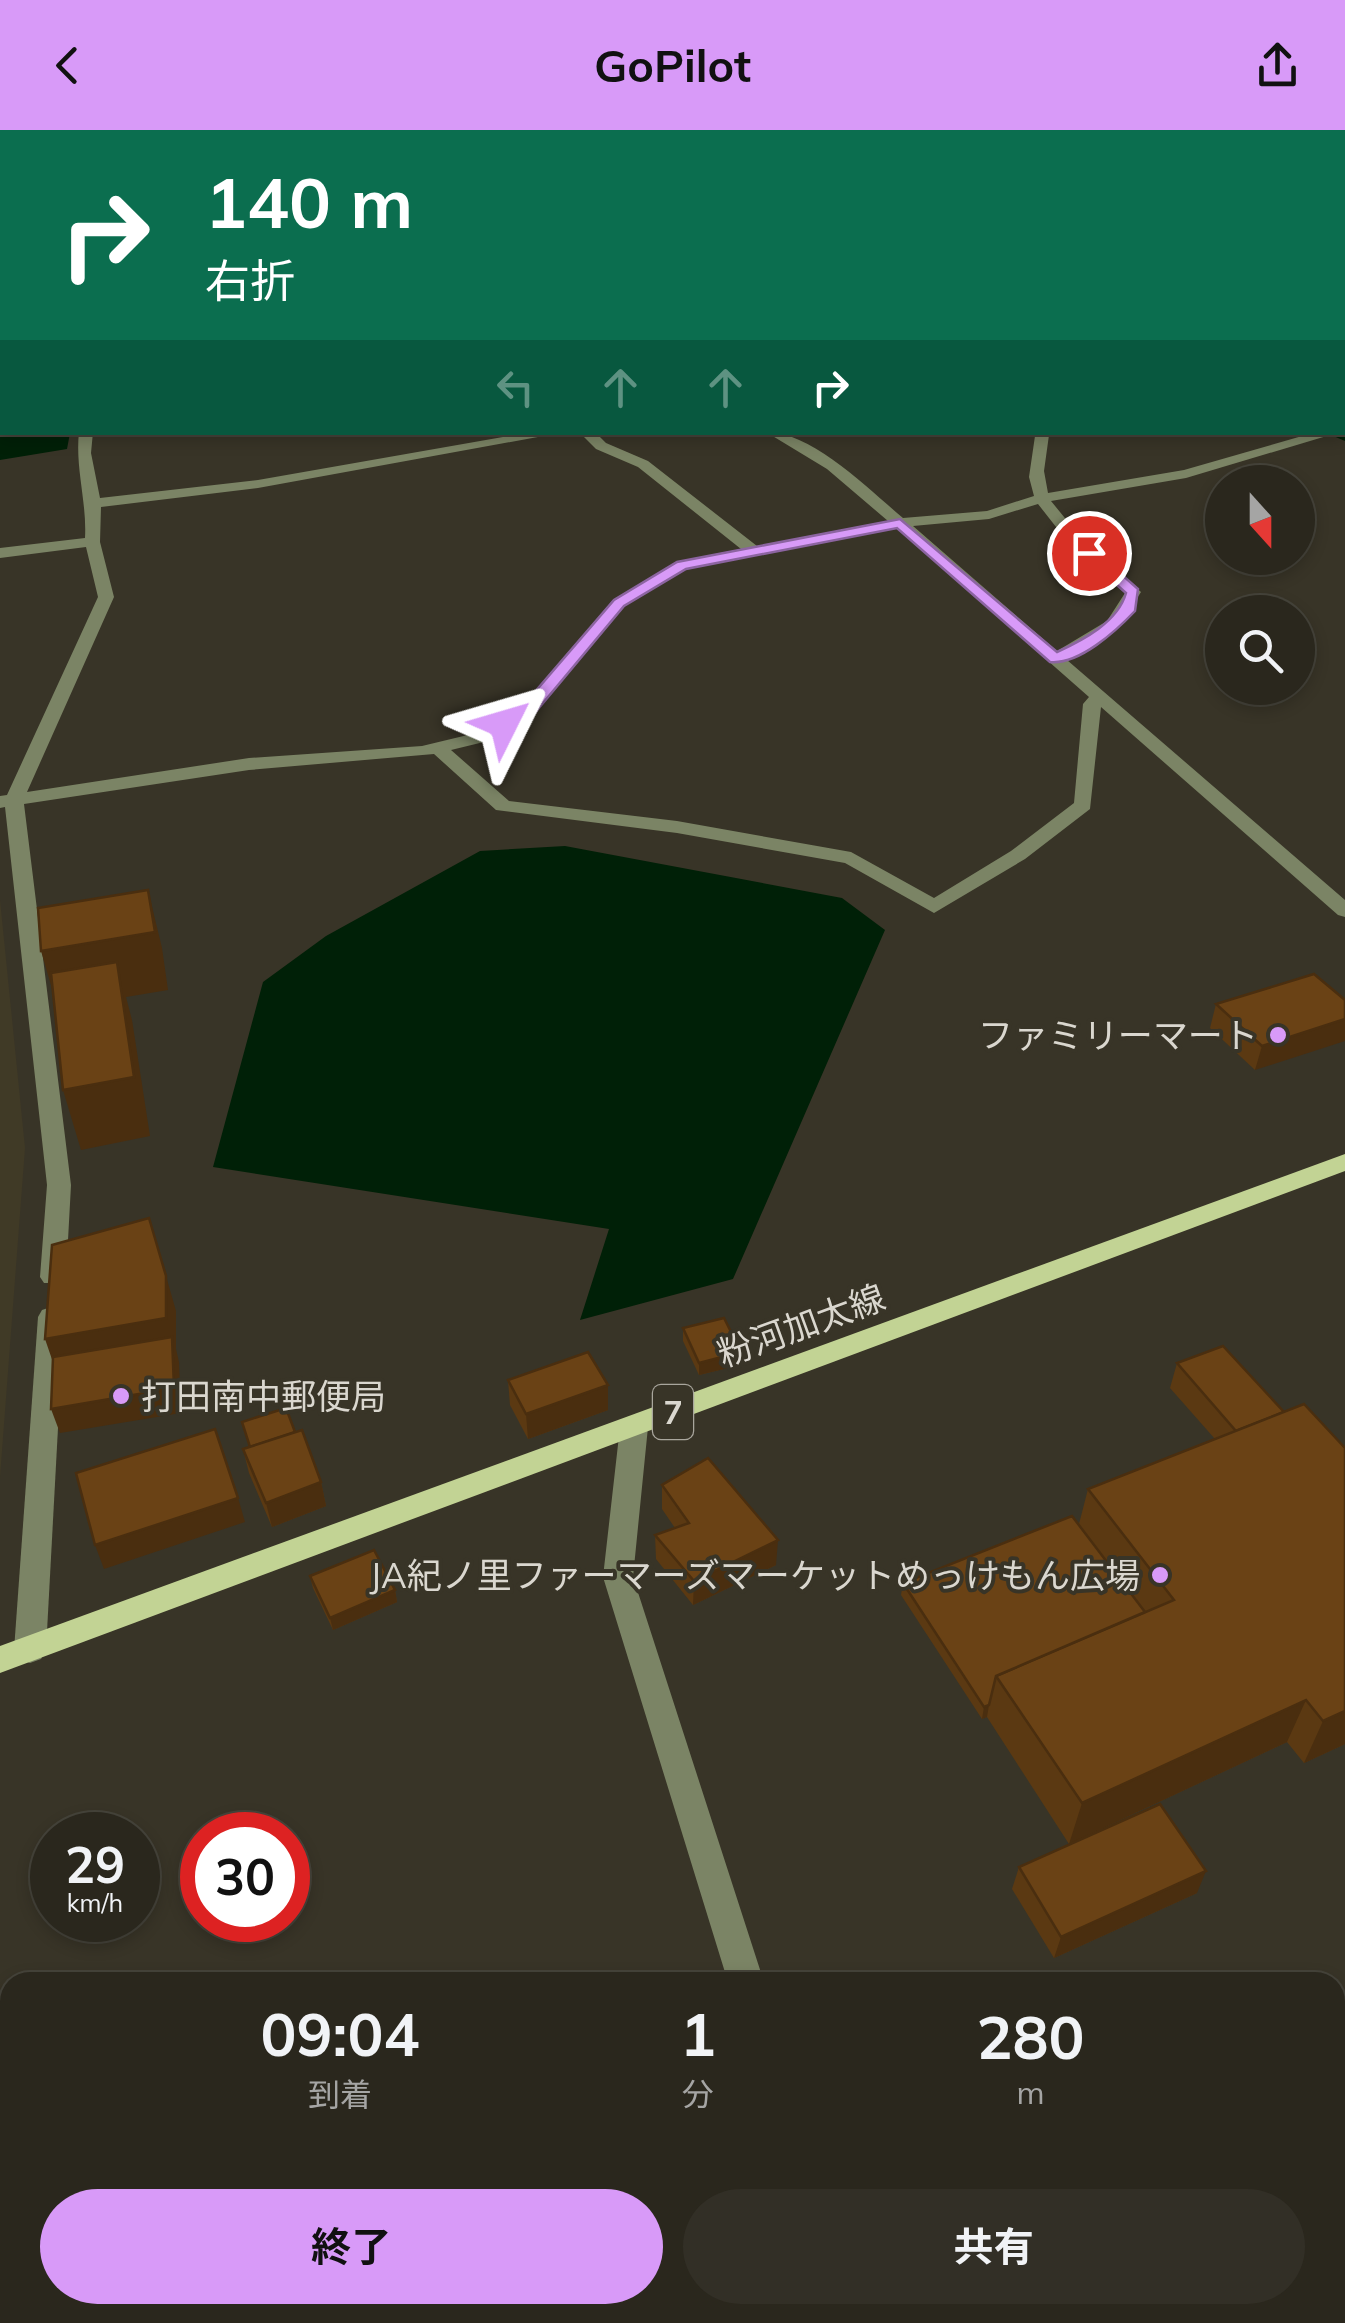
<!DOCTYPE html>
<html lang="ja">
<head>
<meta charset="utf-8">
<style>
	:root { --surface:#2a271d; --page:#322f26; --text:#f1f3f6; --muted:#a5a5a4; --line:#46443b; --accent:#d89af8 }
	body { margin:0; font-family:Mulish,"Noto Sans JP",sans-serif; background:var(--page); color:var(--text); height:100vh; display:flex; flex-direction:column; font-size:38px; white-space:nowrap }
	* { box-sizing:border-box; margin:0 }
	p { font-size:32px; color:var(--muted) }
	.icon { flex:none; width:55px; height:55px; fill:none; stroke:currentColor; stroke-width:2; stroke-linecap:round; stroke-linejoin:round }
	.map { position:relative; flex:1; overflow:hidden }
	.side { position:absolute; left:0px; top:1842px; width:1345px; height:352px; display:flex; flex-direction:column; background:var(--surface); border-radius:30px 30px 0 0; box-shadow:0 5px 15px #0003,0 0 0 2px var(--line) }
	.side>* { flex:none }
	.top-card { position:absolute; left:0px; top:0px; width:1345px; height:305px; box-shadow:0 5px 15px #0003,0 0 0 2px var(--line); background:#0b6e4f; color:#fff; overflow:hidden }
	.needle { width:65px; rotate:159deg }
	.buttons { position:absolute; left:1205px; top:335px; display:grid; gap:20px }
	.buttons a { display:grid; place-items:center; width:110px; height:110px; border-radius:50%; background:var(--surface); box-shadow:0 5px 15px #0003,0 0 0 2px var(--line); font-size:50px }
	.speed { position:absolute; left:30px; top:1682px; display:flex; gap:20px; font-size:50px; font-weight:700; text-align:center }
	.speed>* { display:grid; place-content:center; width:130px; height:130px; border-radius:50%; background:var(--surface); box-shadow:0 5px 15px #0003,0 0 0 2px var(--line); line-height:1 }
	.speed small { font-size:25px; font-weight:400 }
	.speed .limit { border:15px solid #d22; background:#fff; color:#111 }
	.pin { position:absolute; display:grid; place-items:center; width:85px; height:85px; color:#fff; margin:-42px; border:5px solid #fff; border-radius:50%; box-shadow:0 2px 10px #0007 }
	.me { position:absolute; width:110px; margin:-55px; rotate:50deg; stroke-linejoin:round; filter:drop-shadow(0 0 8px #0008) }
	.turn { display:flex; align-items:center; gap:35px; height:210px; padding:0 40px; font-size:45px }
	.turn .icon { width:130px; height:130px; stroke-width:2.5 }
	.turn b { display:block; font-size:70px; line-height:85px }
	.lanes { display:flex; align-items:center; height:95px; padding:0 40px; background:#0003; justify-content:center; gap:50px; direction:ltr }
	.lanes .off { opacity:.35 }
	.eta { display:flex; justify-content:space-evenly; align-items:center; height:170px; text-align:center }
	.eta b { font-size:60px; font-weight:700; line-height:70px }
	.button { display:flex; gap:20px; margin-top:auto; padding:20px 40px }
	.button a { flex:1; height:115px; border-radius:60px; background:var(--accent); color:#111; font-size:40px; font-weight:700; line-height:115px; text-align:center }
	.button a+a { background:var(--page); color:var(--text) }
	header { display:flex; justify-content:space-between; align-items:center; height:130px; padding:0 40px; background:var(--accent); color:#111; font-size:45px; font-weight:700 }
	.map>svg:first-child { display:block }
	.built { fill:#403a26 }
	.water { fill:#002007 }
	.lines { fill:none; stroke-linecap:round; stroke-linejoin:round }
	.stream { stroke:#002007; stroke-width:14 }
	.river { fill:#002007; fill-rule:evenodd }
	.minor { fill:#7b8465; fill-rule:evenodd }
	.major { fill:#c2d394; fill-rule:evenodd }
	.wall { fill:#5b3912 }
	.shaded-wall { fill:#4a2e0f }
	.building { fill:#6a4215; stroke:#4a2e0f; stroke-width:2.5 }
	.route { fill:#d89af8; stroke:#8c64a1; stroke-width:2.5 }
	.poi-dot { fill:#d89af8; stroke:#383427; stroke-width:4 }
	.labels { text-anchor:middle; dominant-baseline:central; stroke-width:8; stroke-linejoin:round; paint-order:stroke }
	.shield { fill:#383427; stroke:#a9a69d; stroke-width:2.5 }
	.shield-label { font-size:32px; font-weight:bold; fill:#dad7cf }
	.poi-label { font-size:35px; fill:#dad7cf; stroke:#383427; text-anchor:end }
	.street-label { font-size:35px; fill:#dad7cf; stroke:#383427 }
</style>
</head>
<body>
<header><svg class="icon" aria-label="back" viewBox="0 0 24 24"><path d="M15 5l-7 7 7 7"/></svg>GoPilot<svg class="icon" aria-label="share" viewBox="0 0 24 24"><path d="M12 15V3M7 8l5-5 5 5M5 13v7h14v-7"/></svg></header>
<div class="map">
<svg width="1345" height="2193" viewBox="0 0 1345 2193">
	<rect width="100%" height="100%" fill="#383427"/>
	<polygon class="built" points="0,770 25,1018 0,1347"/>
	<g class="water">
		<polygon points="0,260 2,302 70,303 67,319 0,330"/>
		<polygon points="565,716 842,768 885,800 733,1149 580,1190 609,1099 213,1037 263,852 326,806 480,721"/>
	</g>
	<g class="lines">
		<polyline class="stream" points="848,0 865,2"/>
		<g class="river">
			<polygon points="979,0 1011,0 1013,2 981,2"/>
			<polygon points="1342,283 1345,283 1345,311 1324,302 1342,302"/>
		</g>
		<g class="minor">
			<polygon points="48,0 79,0 81,2 47,2"/>
			<polygon points="707,0 717,0 718,2 709,2"/>
			<polygon points="1081,0 1094,0 1096,2 1084,2"/>
			<rect x="0" y="28" width="2" height="6"/>
			<polygon points="1345,30 1345,36 1342,37 1342,31"/>
			<rect x="0" y="251" width="2" height="8"/>
			<path d="M 79,302 L 93,302 L 91,323 L 100,368 L 258,350 L 531,302 L 565,302 L 258,358 L 101,377 L 100,412 L 114,467 L 27,662 L 249,628 L 422,616 L 476,603 L 521,577 L 613,470 L 676,432 L 741,419 L 638,337 L 596,319 L 579,302 L 595,302 L 606,313 L 648,331 L 757,416 L 888,391 L 827,339 L 766,302 C 813,302 868,359 903,388 L 987,381 L 1034,366 L 1029,347 L 1035,306 L 1031,302 L 1049,305 L 1044,341 L 1048,363 L 1184,340 L 1316,302 L 1340,302 L 1186,348 L 1051,371 L 1082,409 L 1141,462 L 1118,498 L 1067,530 L 1345,770 L 1345,787 L 1338,785 L 1101,577 L 1090,679 L 1025,729 L 934,783 L 845,733 L 677,703 L 496,680 L 434,624 L 249,640 L 24,674 L 71,1055 L 66,1147 L 62,1153 L 44,1153 L 40,1147 L 47,1055 L 5,677 L 0,678 L 0,666 L 7,665 L 98,467 L 86,417 L 0,428 L 0,418 L 85,408 C 87,372 75,338 79,302 ZM 1038,374 L 1071,416 L 1125,463 L 1107,491 L 1057,521 L 913,396 L 989,389 ZM 897,398 L 1089,567 L 1083,574 L 1074,673 L 1011,721 L 934,768 L 851,722 L 677,691 L 509,671 L 451,620 L 488,611 L 533,585 L 625,476 L 687,439 Z"/>
			<polygon points="51,1177 60,1180 64,1187 46,1520 41,1529 30,1533 19,1529 14,1520 38,1187 42,1180"/>
			<polygon points="634,1286 644,1289 648,1297 633,1447 764,1852 728,1852 603,1447 620,1297 624,1289"/>
			<polygon points="808,2185 848,2185 847,2193 807,2193"/>
		</g>
		<polygon class="major" points="1345,1024 1345,1041 0,1543 0,1516"/>
	</g>
	<g class="wall">
		<polygon points="1314,844 1255,940 1210,898 1216,874"/>
		<polygon points="683,1198 740,1235 699,1245 683,1211"/>
		<polygon points="1223,1216 1345,1614 1304,1633 1287,1612 1069,1714 987,1587 982,1589 901,1465 903,1453 1079,1394 1088,1359 1215,1309 1170,1258 1177,1233"/>
		<polygon points="508,1250 608,1280 528,1309 510,1275"/>
		<polygon points="242,1292 295,1302 321,1352 326,1376 272,1397 249,1343 243,1319 249,1317"/>
		<polygon points="662,1355 776,1435 693,1475 656,1429 655,1405 675,1398 662,1379"/>
		<polygon points="310,1446 395,1460 397,1472 333,1500 313,1458"/>
		<polygon points="1019,1737 1197,1763 1054,1828 1012,1759"/>
	</g>
	<g class="shaded-wall">
		<polygon points="148,760 162,818 168,860 126,867 132,890 150,1006 81,1020 63,960 58,879 41,821"/>
		<polygon points="1345,889 1345,911 1255,940 1262,916"/>
		<polygon points="166,1146 176,1181 176,1219 179,1232 181,1283 60,1303 51,1279 57,1244 45,1209"/>
		<polygon points="741,1222 740,1235 699,1245 699,1233"/>
		<polygon points="608,1255 608,1280 528,1309 526,1284"/>
		<polygon points="321,1352 326,1376 272,1397 266,1373"/>
		<polygon points="238,1368 245,1392 104,1439 95,1415"/>
		<polygon points="778,1410 776,1435 693,1475 694,1451"/>
		<polygon points="395,1460 397,1472 333,1500 330,1488"/>
		<polygon points="1306,1570 1287,1612 1069,1714 1082,1673"/>
		<polygon points="989,1575 987,1587 982,1589 984,1577"/>
		<polygon points="1345,1581 1345,1614 1304,1633 1323,1591"/>
		<polygon points="1206,1741 1197,1763 1054,1828 1061,1807"/>
	</g>
	<g class="building">
		<polygon points="148,760 155,802 41,821 38,778"/>
		<polygon points="117,832 134,947 63,960 51,843"/>
		<polygon points="1314,844 1345,870 1345,889 1262,916 1216,874"/>
		<polygon points="149,1088 166,1146 166,1188 45,1209 52,1115"/>
		<polygon points="724,1188 741,1222 699,1233 683,1198"/>
		<polygon points="172,1207 174,1258 51,1279 53,1227"/>
		<polygon points="1223,1216 1284,1282 1236,1301 1177,1233"/>
		<polygon points="588,1222 608,1255 526,1284 508,1250"/>
		<polygon points="1304,1274 1345,1318 1345,1581 1323,1591 1306,1570 1082,1673 996,1546 1174,1470 1088,1359"/>
		<polygon points="286,1278 295,1302 250,1317 242,1292"/>
		<polygon points="215,1299 238,1368 95,1415 76,1343"/>
		<polygon points="302,1300 321,1352 266,1373 243,1319"/>
		<polygon points="708,1328 778,1410 694,1451 655,1405 689,1393 662,1355"/>
		<polygon points="1072,1386 1145,1482 996,1546 989,1575 984,1577 903,1453"/>
		<polygon points="374,1420 395,1460 330,1488 310,1446"/>
		<polygon points="1160,1674 1206,1741 1061,1807 1019,1737"/>
	</g>
	<path class="route" d="M 900,389 L 1057,522 C 1083,510 1118,492 1126,463 L 1084,426 L 1084,420 L 1094,420 L 1138,459 L 1135,481 C 1116,501 1079,535 1050,532 L 897,398 L 686,439 L 624,476 L 533,585 L 510,598 L 496,594 L 521,578 L 614,470 L 677,432 Z"/>
	<g class="poi-dot">
		<circle cx="1278" cy="905" r="10"/>
		<circle cx="121" cy="1266" r="10"/>
		<circle cx="1160" cy="1445" r="10"/>
	</g>
	<g class="labels">
		<rect class="shield" x="653" y="1255" width="40" height="54" rx="8"/>
		<g class="shield-label">
			<text x="673" y="1282">7</text>
		</g>
		<g class="poi-label">
			<text x="1258" y="905">ファミリーマート</text>
			<text x="141" y="1266" text-anchor="start">打田南中郵便局</text>
			<text x="1140" y="1445">JA紀ノ里ファーマーズマーケットめっけもん広場</text>
		</g>
		<g class="street-label">
			<text transform="translate(801 1195) rotate(-20)">粉河加太線</text>
		</g>
	</g>
</svg>
<div class="buttons">
<a><svg class="needle" viewBox="-14 -14 28 28"><path d="M0-13l5 13h-10z" fill="#e53935"/><path d="M0 13l5-13h-10z" fill="#a5a5a4"/></svg></a>
<a><svg class="icon" aria-label="search" viewBox="0 0 24 24"><circle cx="10" cy="10" r="6"/><path d="M15 15l6 6"/></svg></a>
</div>
<div class="speed"><div>29<small>km/h</small></div><div class="limit">30</div></div>
<div class="pin" style="left:1089px;top:423px;background:#d93025"><svg class="icon" aria-label="arrive" viewBox="0 0 24 24"><path d="M6 21V4h12l-3 4 3 4H6"/></svg></div>
<svg class="me" style="left:504px;top:594px" viewBox="-20 -20 40 40"><path d="M0-17L14 15 0 8-14 15z" fill="#d89af8" stroke="#fff" stroke-width="4"/></svg>
<div class="top-card">
<div class="turn"><svg class="icon" aria-label="right" viewBox="0 0 24 24"><path d="M7 20v-9h11M14 6l5 5-5 5"/></svg><div><b>140 m</b>右折</div></div>
<div class="lanes"><svg class="icon off" aria-label="left" viewBox="0 0 24 24"><path d="M17 20v-9H6M10 6l-5 5 5 5"/></svg><svg class="icon off" aria-label="ahead" viewBox="0 0 24 24"><path d="M12 20V5M6 11l6-6 6 6"/></svg><svg class="icon off" aria-label="ahead" viewBox="0 0 24 24"><path d="M12 20V5M6 11l6-6 6 6"/></svg><svg class="icon" aria-label="right" viewBox="0 0 24 24"><path d="M7 20v-9h11M14 6l5 5-5 5"/></svg></div>
</div>
<section class="side">
<div class="eta">
<div><b>09:04</b><p>到着</p></div>
<div><b>1</b><p>分</p></div>
<div><b>280</b><p>m</p></div>
</div>
<div class="button"><a>終了</a><a>共有</a></div>
</section>
</div>
</body>
</html>
